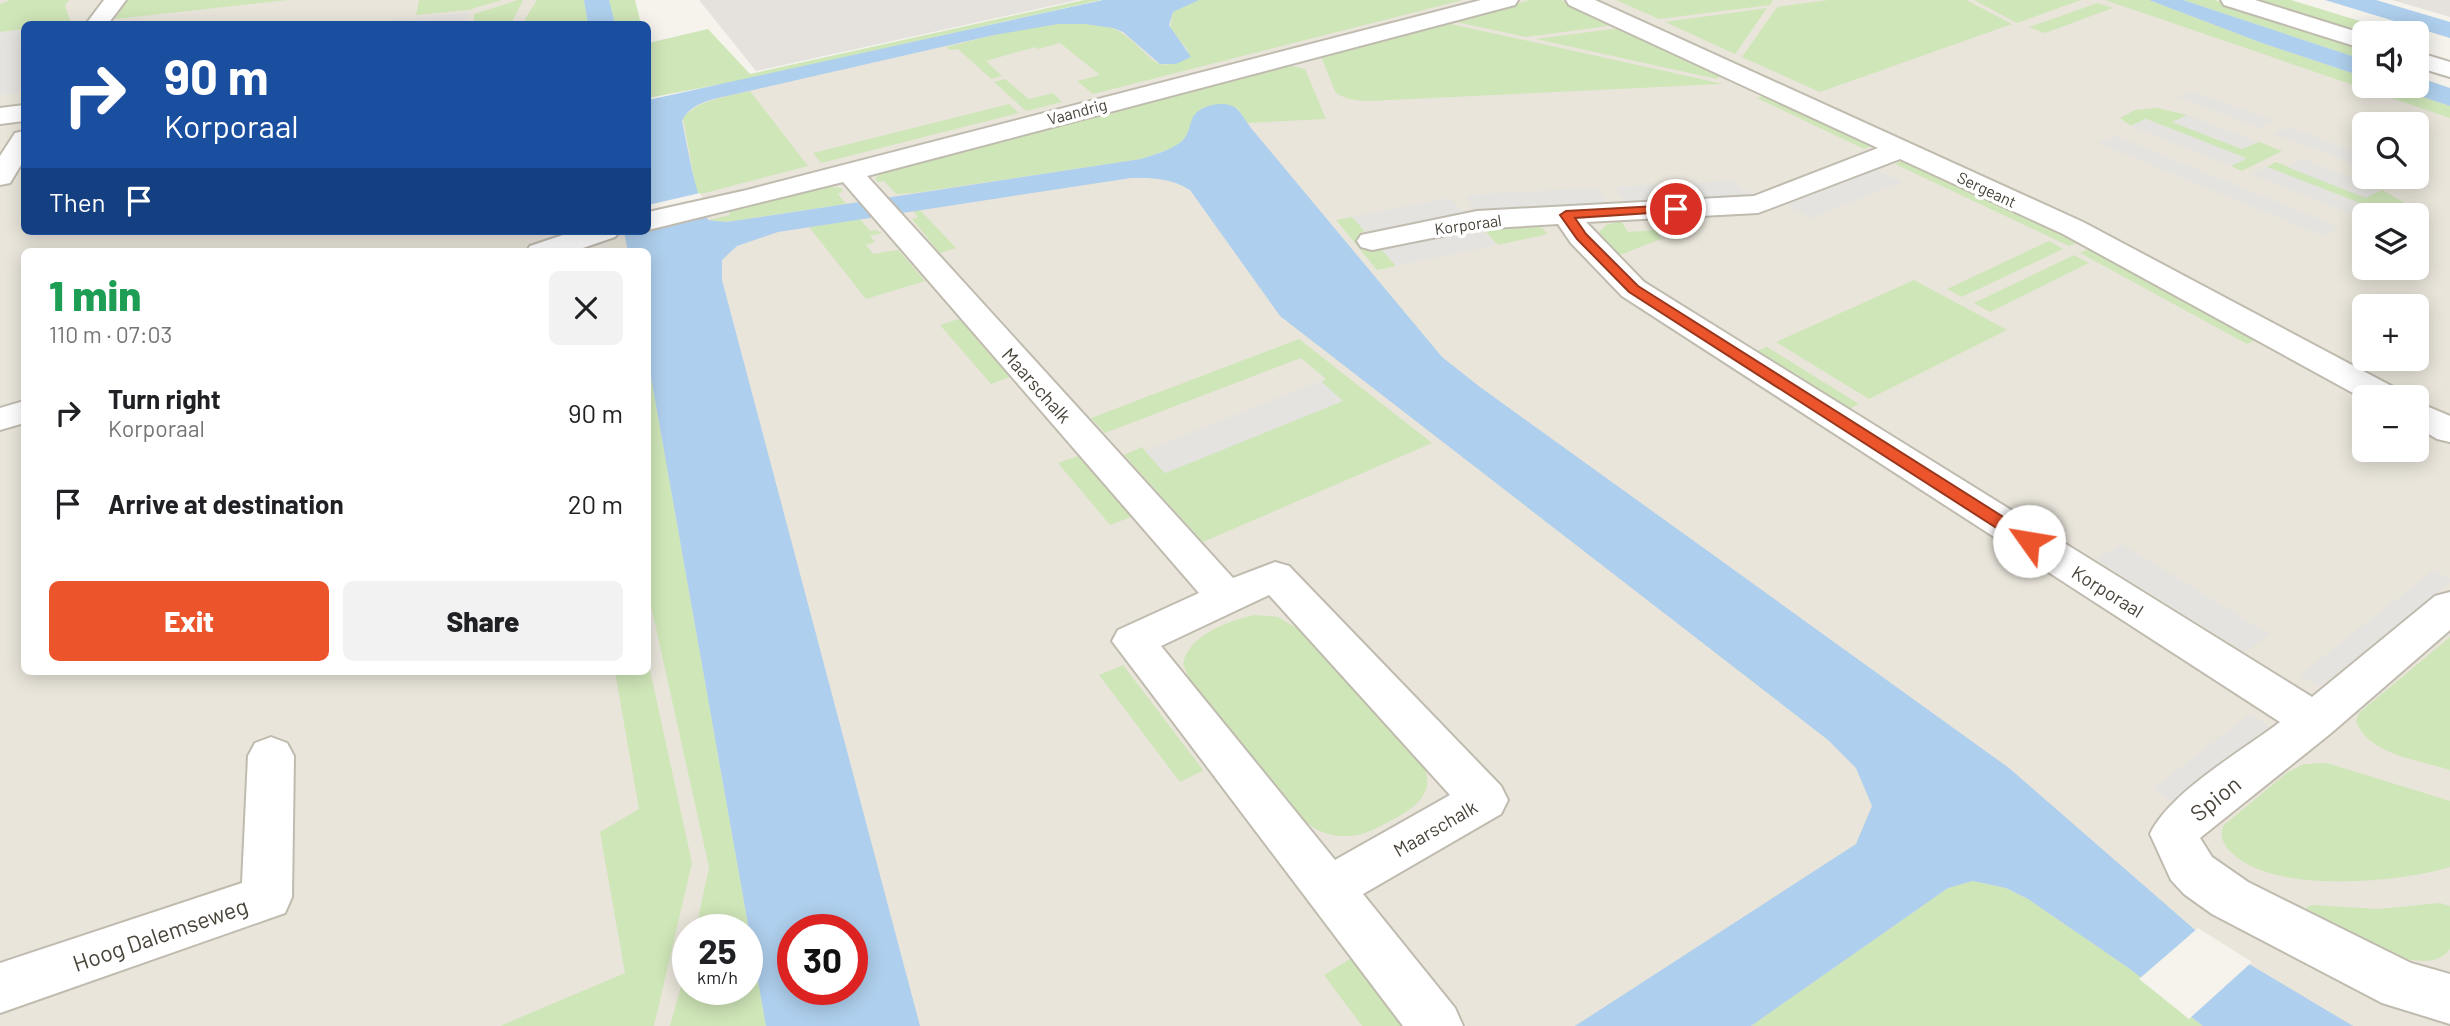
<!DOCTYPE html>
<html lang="en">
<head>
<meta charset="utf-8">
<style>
	:root { --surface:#fff; --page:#f2f2f2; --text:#202124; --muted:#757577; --accent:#ec542c }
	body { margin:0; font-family:Barlow,sans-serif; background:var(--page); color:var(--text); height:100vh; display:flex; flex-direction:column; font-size:26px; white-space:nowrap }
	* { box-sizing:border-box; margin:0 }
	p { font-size:23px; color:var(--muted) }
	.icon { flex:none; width:38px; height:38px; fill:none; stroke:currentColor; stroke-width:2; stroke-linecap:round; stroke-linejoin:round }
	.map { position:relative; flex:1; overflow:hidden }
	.drawer { position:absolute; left:21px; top:248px; width:630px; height:427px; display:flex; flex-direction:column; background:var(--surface); border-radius:10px; box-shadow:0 4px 18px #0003 }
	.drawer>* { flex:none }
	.hud { position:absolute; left:21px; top:21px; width:630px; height:214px; border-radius:10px; box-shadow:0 4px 18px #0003; background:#1a4fa0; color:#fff; overflow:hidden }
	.buttons { position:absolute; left:2352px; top:21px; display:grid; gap:14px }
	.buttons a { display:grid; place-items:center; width:77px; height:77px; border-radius:10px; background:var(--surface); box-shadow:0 4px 18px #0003; font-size:35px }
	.speed { position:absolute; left:672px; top:914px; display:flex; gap:14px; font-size:35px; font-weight:700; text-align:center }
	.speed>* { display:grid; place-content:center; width:91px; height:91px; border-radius:50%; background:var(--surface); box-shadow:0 4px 18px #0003; line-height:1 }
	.speed small { font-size:18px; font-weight:400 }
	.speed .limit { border:10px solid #d22; background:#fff; color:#111 }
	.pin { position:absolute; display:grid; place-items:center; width:60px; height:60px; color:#fff; margin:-30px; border:4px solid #fff; border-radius:50%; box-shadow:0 2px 7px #0007 }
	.me { position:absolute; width:77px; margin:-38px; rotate:302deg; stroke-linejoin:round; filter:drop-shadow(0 0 5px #0008) }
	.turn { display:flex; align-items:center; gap:24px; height:147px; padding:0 28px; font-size:32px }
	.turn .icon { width:91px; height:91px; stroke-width:2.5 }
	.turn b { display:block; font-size:49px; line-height:60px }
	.then { display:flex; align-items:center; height:66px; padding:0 28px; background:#0003; gap:14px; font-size:26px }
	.round { display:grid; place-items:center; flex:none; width:74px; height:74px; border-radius:10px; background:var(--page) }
	.head { display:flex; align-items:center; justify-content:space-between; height:119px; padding:0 28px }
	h1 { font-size:42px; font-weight:800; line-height:52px; color:#1e9e55 }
	.action { display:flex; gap:14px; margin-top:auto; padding:14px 28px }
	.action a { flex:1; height:80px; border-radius:10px; background:var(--accent); color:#fff; font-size:28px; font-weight:800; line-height:80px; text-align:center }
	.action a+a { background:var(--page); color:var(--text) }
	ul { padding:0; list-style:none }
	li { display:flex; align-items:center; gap:21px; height:91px; padding:0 28px }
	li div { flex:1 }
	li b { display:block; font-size:26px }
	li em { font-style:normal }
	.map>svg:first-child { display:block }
	.residential { fill:#e9e5db; fill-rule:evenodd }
	.industrial { fill:#e5e2dd }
	.green { fill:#cfe6b8 }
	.parking { fill:#e4e3e0 }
	.water { fill:#aecfed; fill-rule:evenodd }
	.pier { fill:#f5f3ec }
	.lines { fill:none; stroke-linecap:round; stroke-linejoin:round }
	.minor-casing { stroke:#c0bbaf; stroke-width:4 }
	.minor { fill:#fff; fill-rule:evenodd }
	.route { fill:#ec542c; stroke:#99371d; stroke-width:2 }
	.labels { text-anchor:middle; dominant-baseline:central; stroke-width:7; stroke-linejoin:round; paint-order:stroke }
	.far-street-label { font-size:16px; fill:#49443a; stroke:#fff }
	.street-label { font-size:19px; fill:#49443a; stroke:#fff }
	.near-street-label { font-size:23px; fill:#49443a; stroke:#fff }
</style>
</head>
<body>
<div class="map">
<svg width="2450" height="1026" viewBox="0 0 2450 1026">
	<rect width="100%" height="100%" fill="#f5f3ec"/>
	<path class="residential" d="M 0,0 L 597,0 L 602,24 L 24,24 L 24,231 L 648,231 L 648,108 L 1125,0 L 2191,0 L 2364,59 L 2364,86 L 2417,86 L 2417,76 L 2450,88 L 2450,1026 L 0,1026 ZM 2364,124 L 2417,124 L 2417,177 L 2364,177 ZM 2364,215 L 2417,215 L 2417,268 L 2364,268 ZM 24,252 L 648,252 L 648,672 L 24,672 ZM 2364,306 L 2417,306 L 2417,359 L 2364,359 ZM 2364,397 L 2417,397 L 2417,450 L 2364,450 ZM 688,929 L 747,929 L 747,989 L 688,989 ZM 793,929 L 852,929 L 852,989 L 793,989 Z"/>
	<g class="industrial">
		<polygon points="699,0 1078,0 756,71"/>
		<polygon points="2392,0 2450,0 2450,17"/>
	</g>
	<g class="green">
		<polygon points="10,0 69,0 65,5 71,24 24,24 24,29 0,32 0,4"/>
		<polygon points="127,0 288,0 115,19"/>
		<polygon points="419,0 502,0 468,10 416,15"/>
		<polygon points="518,0 523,0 511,24 474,24 474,14"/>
		<polygon points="537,0 584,0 588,24 522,24"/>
		<polygon points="608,0 635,0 641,24 614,24"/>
		<polygon points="1084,0 1101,0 753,78 648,98 648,43 708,29 750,74"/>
		<path d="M 1199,0 L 1463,0 L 1093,94 L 1077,81 L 1100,75 L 1060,43 L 1038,49 L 1035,47 L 986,61 L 1002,76 L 991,79 L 958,49 L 950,50 L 946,47 C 996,35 1052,16 1104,26 C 1132,31 1146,61 1161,64 C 1168,66 1176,63 1182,61 L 1188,50 L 1170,29 L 1173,12 Z"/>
		<polygon points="1530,0 1561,0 1615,25 1526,37 1452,21"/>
		<polygon points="1616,0 1773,0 1770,5 1659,19"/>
		<polygon points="1829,0 1966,0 2012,24 1820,92 1742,57 1777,7"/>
		<polygon points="1974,0 2081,0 2017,23"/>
		<polygon points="2105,0 2149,0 2262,43 2364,77 2364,86 2390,86 2450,106 2450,118"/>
		<polygon points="2183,0 2215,0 2364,48 2364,60"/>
		<polygon points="2249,0 2291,0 2399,33 2364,33 2364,36"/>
		<polygon points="2098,3 2113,8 2045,33 2029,27"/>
		<polygon points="1767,8 1735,54 1665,22"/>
		<path d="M 1446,23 L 1692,77 L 1722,84 L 1369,101 C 1358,101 1341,99 1335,91 L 1321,56 Z"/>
		<polygon points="1620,28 1721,74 1717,79 1536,39"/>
		<path d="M 1285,64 L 1305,69 L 1326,119 L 1247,123 L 1238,109 C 1223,104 1212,104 1198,111 L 1185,138 L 1175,147 L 1141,159 L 914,193 L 896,194 L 884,181 L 878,182 L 875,179 L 882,171 Z"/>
		<polygon points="1005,79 1029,99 1053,93 1062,102 1026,111 994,82"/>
		<path d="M 750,91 L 808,166 L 697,195 L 683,118 C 699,99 727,97 750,91 Z"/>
		<polygon points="1766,95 1874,145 1864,149 1757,98"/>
		<polygon points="1009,104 1019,113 821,163 813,153"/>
		<polygon points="2157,108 2187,115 2173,122 2242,149 2259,142 2282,151 2242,171 2231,166 2246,158 2146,119 2131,126 2120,118 2135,110"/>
		<polygon points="1905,159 2079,242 2069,246 1895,164"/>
		<polygon points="2276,162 2367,197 2382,190 2405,203 2407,213 2404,215 2367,215 2377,210 2267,167"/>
		<polygon points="823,186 841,188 843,191 838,194 846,204 726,222 708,220 730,215 729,211"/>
		<polygon points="920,210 956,248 940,253 912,219 918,217 913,211"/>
		<polygon points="1352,217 1365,231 1361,233 1377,251 1382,250 1396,266 1377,270 1336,220"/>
		<polygon points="860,219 870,231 876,230 882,233 870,236 875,242 866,245 873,254 898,250 925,281 866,299 809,227"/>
		<polygon points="1621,221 1628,232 1656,230 1661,239 1617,256 1600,238 1600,231 1606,225"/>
		<polygon points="1529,226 1542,228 1548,234 1498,245 1484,230"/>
		<polygon points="2049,241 2063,249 1962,297 1947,289"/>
		<polygon points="2090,248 2259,339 2247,344 2080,253"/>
		<polygon points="2074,255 2089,263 1990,312 1974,303"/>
		<polygon points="1914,280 2007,330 1869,399 1776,342"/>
		<polygon points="959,319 1010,377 991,384 940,325"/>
		<polygon points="1299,339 1432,443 1203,542 1124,455 1142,447 1165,473 1342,401 1321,382 1326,379 1301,358 1105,433 1091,418"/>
		<polygon points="1767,347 1859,404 1847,410 1754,352"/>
		<polygon points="648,360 766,1026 670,1026 688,961 688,989 747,989 747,929 696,929 709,867 648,592"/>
		<polygon points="1078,456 1131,517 1110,525 1058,463"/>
		<path d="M 1255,615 L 1278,617 L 1298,629 L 1417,756 C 1440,787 1421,804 1394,819 C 1374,830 1357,840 1333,835 C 1320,833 1310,826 1300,817 L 1191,683 L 1183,664 C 1188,635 1230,620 1255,615 Z"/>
		<path d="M 2450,637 L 2450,770 C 2420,760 2368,755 2356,721 L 2359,713 Z"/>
		<polygon points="648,661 692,863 654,1026 500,1026 625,973 600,832 639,809 615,672 648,672"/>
		<polygon points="1123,665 1203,770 1204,770 1180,782 1099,675"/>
		<path d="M 2327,763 L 2450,801 L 2450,867 C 2399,883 2272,894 2232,853 C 2224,845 2218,836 2224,825 L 2288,772 L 2304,764 Z"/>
		<polygon points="1973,881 2006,888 2028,899 2130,969 2203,1026 1751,1026 1948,888"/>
		<path d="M 2440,903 L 2450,906 L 2450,949 C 2424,986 2334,927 2306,912 L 2307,907 L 2312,905 L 2378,909 Z"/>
		<polygon points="1350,959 1403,1026 1362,1026 1324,975"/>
	</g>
	<g class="parking">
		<polygon points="467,12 465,24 363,24"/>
		<polygon points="24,30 24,84 18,93 0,95 0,33"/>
		<polygon points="2192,91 2274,121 2260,128 2178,97"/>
		<polygon points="2187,115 2258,142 2242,149 2172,122"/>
		<polygon points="2146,119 2230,152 2246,159 2231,166 2130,126"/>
		<polygon points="2289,127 2364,155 2364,167 2274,134"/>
		<polygon points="2115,136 2339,227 2323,236 2098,143"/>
		<polygon points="2303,159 2381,189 2366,198 2287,167"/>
		<polygon points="2267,167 2378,210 2361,218 2251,174"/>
		<polygon points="1876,170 1902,182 1811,218 1787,205"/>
		<polygon points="1734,181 1743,191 1755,191 1746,195 1626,202 1616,187"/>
		<polygon points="1597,188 1606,203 1473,210 1466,195"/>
		<polygon points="1449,198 1464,212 1366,232 1352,217"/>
		<polygon points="1484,228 1483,232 1497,245 1396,266 1381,249"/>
		<polygon points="1321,381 1343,401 1165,473 1145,451"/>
		<polygon points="2121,544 2269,634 2245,652 2097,560"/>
		<polygon points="2434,570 2450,579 2450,583 2319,687 2300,675"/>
		<polygon points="2250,714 2269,726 2173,803 2153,789"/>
	</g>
	<g class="water">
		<polygon points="584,0 609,0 615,24 588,24"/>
		<path d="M 1103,0 L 1199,0 L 1173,12 L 1169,25 L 1191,57 L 1176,64 L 1160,64 L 1123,32 L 1113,28 L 1085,24 L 1058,24 L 994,35 L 740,93 C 721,98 691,100 682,121 C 689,155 694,189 708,220 L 726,222 L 787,213 L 1141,159 C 1155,154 1170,151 1182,141 C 1190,133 1189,125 1193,117 C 1200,104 1228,99 1238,110 C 1243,115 1247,123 1251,128 L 1442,357 L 1480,387 L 2009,768 L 2202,936 L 2353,1026 L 2203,1026 L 2130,969 L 2028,899 L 2006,888 L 1973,881 L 1948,888 L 1751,1026 L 1575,1026 L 1856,844 L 1872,806 L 1856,768 L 1828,740 L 1280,316 L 1190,190 C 1171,178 1153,178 1131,178 L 778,232 L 737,246 L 722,260 L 722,280 L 920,1026 L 766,1026 L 648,360 L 648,252 L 628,252 L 624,231 L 648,231 L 648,100 ZM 793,929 L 852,929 L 852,989 L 793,989 Z"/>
		<polygon points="2149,0 2183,0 2364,60 2364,77 2262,43"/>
		<polygon points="2325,0 2376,0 2450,22 2450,38"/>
		<polygon points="2417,77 2450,88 2450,106 2390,86 2417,86"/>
	</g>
	<g class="pier">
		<polygon points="700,193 710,216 648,230 648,205"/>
		<polygon points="2198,928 2252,962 2189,1019 2139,979"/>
	</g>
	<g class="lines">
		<defs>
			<g id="minor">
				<polygon points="104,0 126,0 108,24 86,24"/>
				<path d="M 1481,0 L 1518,0 L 1515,5 L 867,176 L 1233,578 L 1275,562 L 1289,566 L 1501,786 L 1508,800 L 1501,814 L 1363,894 L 1455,1008 L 1463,1026 L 1403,1026 L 1112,641 L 1118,630 L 1199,593 L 843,182 L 648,230 L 648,212 L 747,190 ZM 1269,595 L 1450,795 L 1335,860 L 1161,646 Z"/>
				<path d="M 1566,0 L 1595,0 L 2083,222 L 2399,390 L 2404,397 L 2364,399 L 2063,234 L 1900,159 L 1758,213 L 1586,222 L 1644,282 L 2312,697 L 2435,596 L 2450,592 L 2450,630 L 2330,734 L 2200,838 L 2212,857 L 2248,882 L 2411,963 L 2450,974 L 2450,1024 L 2382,1003 L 2212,914 L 2184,894 L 2171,880 L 2150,834 C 2170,792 2242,751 2280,722 L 1622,296 L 1571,243 L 1558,224 L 1477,229 L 1372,250 L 1361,247 L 1357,241 L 1361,235 L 1477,211 L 1754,196 L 1878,148 L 1569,5 Z"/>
				<polygon points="2221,0 2255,0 2364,34 2364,49 2224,5"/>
				<polygon points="2417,52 2450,62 2450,77 2417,67"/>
				<polygon points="24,105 24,121 0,124 0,108"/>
				<polygon points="24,131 24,160 10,183 0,185 0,156 15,133"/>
				<polygon points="575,231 620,231 615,237 571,252 526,252 530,246"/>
				<polygon points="24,401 24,423 0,430 0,408"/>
				<polygon points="2417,402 2450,416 2450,442 2437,439 2417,427"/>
				<polygon points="271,737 287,743 294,756 292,897 285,913 0,1013 0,963 242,883 248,756 255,743"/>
			</g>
		</defs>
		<use href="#minor" class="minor-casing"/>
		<use href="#minor" class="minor"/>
	</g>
	<polygon class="route" points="1676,205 1680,206 1680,211 1575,218 1586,234 1638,286 2035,537 2037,541 2035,545 2023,545 1629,292 1577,239 1560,215 1566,211"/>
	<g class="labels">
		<g class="far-street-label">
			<text transform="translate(1077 111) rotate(-15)">Vaandrig</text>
			<text transform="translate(1987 189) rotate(25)">Sergeant</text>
			<text transform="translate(1468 224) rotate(-8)">Korporaal</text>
		</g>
		<g class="street-label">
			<text transform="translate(1037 385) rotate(48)">Maarschalk</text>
			<text transform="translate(2108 591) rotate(32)">Korporaal</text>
			<text transform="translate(1435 828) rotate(-30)">Maarschalk</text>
		</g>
		<g class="near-street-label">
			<text transform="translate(2215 798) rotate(-39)">Spion</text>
			<text transform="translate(160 934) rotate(-19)">Hoog Dalemseweg</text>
		</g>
	</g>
</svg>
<div class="buttons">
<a><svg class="icon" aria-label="sound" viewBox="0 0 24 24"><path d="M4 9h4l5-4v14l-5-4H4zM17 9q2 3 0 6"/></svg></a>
<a><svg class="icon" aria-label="search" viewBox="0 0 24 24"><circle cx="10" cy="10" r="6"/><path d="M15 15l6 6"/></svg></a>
<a><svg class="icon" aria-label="layers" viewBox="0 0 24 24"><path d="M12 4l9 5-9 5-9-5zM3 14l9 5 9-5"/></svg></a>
<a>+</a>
<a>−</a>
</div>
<div class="speed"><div>25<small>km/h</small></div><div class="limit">30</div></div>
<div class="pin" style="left:1676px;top:209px;background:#d93025"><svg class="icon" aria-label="arrive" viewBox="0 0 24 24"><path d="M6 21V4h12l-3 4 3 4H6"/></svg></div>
<svg class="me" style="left:2029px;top:541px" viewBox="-20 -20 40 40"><circle r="19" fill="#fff"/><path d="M0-13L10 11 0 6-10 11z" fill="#ec542c"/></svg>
<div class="hud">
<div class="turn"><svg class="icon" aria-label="right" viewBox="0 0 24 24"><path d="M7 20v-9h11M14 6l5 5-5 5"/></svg><div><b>90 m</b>Korporaal</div></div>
<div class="then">Then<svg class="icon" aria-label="arrive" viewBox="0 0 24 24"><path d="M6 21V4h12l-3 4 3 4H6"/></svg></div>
</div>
<section class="drawer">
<div class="head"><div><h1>1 min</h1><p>110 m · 07:03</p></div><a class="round"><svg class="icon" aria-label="close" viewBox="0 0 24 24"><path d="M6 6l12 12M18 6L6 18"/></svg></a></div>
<ul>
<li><svg class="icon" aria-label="right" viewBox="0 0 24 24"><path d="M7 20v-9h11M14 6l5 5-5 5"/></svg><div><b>Turn right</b><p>Korporaal</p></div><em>90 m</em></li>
<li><svg class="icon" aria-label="arrive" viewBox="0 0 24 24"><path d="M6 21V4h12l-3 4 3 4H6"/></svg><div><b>Arrive at destination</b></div><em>20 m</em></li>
</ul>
<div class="action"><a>Exit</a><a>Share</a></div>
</section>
</div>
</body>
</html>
